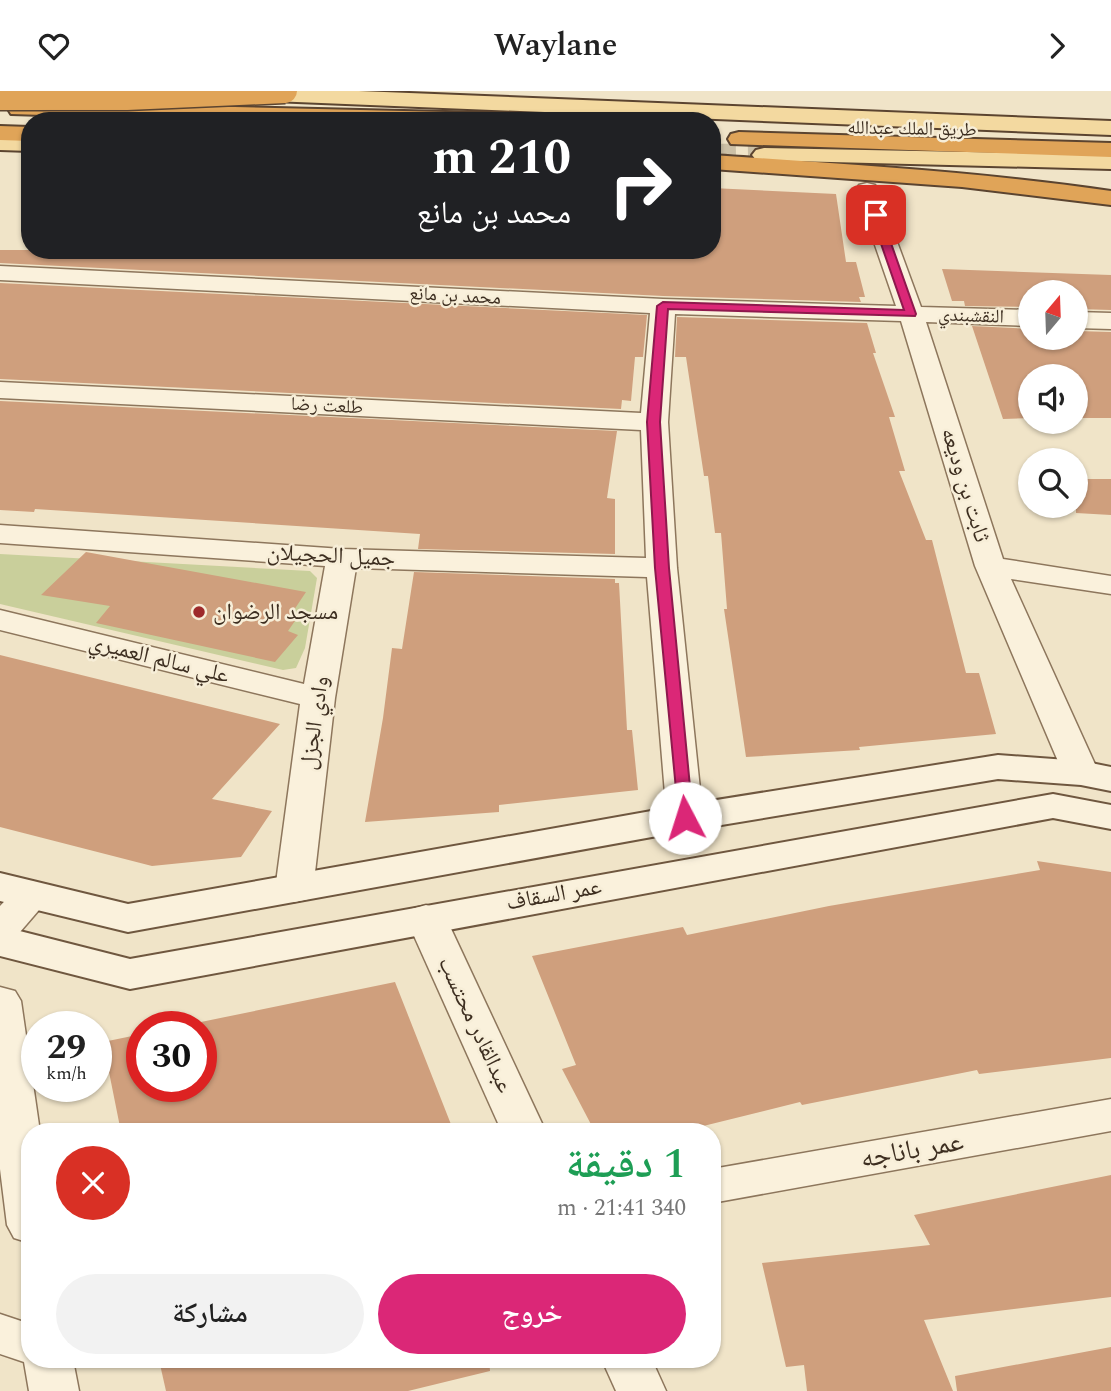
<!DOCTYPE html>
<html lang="ar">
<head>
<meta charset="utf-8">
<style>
	:root { --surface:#fff; --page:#f2f2f2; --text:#222; --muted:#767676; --accent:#db2777 }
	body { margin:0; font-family:Spectral,"Noto Naskh Arabic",serif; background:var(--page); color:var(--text); direction:rtl; height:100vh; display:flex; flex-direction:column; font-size:26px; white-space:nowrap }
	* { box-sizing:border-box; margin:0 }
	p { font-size:23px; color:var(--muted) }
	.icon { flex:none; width:38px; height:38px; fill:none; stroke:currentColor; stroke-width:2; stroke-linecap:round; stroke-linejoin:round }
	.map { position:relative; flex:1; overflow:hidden; direction:ltr }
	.sheet { position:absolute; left:21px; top:1032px; width:700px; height:245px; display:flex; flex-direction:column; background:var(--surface); border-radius:28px; box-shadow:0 2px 5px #0004; direction:rtl }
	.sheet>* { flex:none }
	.guide { position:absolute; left:21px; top:21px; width:700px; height:147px; border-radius:28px; box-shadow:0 2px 5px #0004; direction:rtl; background:#202124; color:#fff; overflow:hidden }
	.needle { width:46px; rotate:19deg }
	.buttons { position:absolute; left:1018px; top:189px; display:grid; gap:14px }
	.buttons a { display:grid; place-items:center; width:70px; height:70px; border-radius:50%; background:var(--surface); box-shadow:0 2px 5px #0004; font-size:35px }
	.speed { position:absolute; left:21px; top:920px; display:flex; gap:14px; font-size:35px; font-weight:700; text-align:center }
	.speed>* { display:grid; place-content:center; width:91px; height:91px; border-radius:50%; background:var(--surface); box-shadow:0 2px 5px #0004; line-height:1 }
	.speed small { font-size:18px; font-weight:400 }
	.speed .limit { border:10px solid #d22; background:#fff; color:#111 }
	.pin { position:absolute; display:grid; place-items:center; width:60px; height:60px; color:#fff; margin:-30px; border-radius:14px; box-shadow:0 4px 10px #0006 }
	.me { position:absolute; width:77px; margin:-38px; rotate:355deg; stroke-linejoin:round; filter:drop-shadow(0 0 5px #0008) }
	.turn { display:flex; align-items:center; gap:24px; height:147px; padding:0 35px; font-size:32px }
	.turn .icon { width:91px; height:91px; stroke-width:2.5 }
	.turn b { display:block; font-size:49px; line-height:60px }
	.round { display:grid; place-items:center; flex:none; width:74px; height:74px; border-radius:37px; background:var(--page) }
	.head { display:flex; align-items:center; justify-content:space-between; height:119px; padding:0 35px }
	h1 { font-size:42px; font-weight:600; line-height:52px; color:#1e9e55 }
	.button { display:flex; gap:14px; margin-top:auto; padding:14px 35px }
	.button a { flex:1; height:80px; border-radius:42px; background:var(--accent); color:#fff; font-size:28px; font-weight:600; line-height:80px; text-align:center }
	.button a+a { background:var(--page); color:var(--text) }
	header { display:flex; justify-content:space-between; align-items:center; height:91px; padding:0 35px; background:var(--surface); font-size:32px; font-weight:600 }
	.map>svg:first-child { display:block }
	.green { fill:#c9cf9b }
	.building { fill:#cf9f7d }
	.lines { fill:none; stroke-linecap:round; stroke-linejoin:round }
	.primary-tunnel { stroke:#ccc0a6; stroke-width:24; stroke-dasharray:24 12; stroke-linecap:butt }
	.street-casing { stroke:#8d765c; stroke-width:3 }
	.secondary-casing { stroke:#6f573f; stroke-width:4 }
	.primary-casing { stroke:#5b4430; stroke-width:4 }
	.highway-casing { stroke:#5b4430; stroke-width:4 }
	.street { fill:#faf1dc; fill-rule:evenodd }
	.secondary { fill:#faf1dc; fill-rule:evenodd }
	.primary { fill:#f3d9a0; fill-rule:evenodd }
	.highway { fill:#e0a458; fill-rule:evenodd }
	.highway-bridge-casing { stroke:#5b4430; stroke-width:27; stroke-linecap:butt }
	.highway-bridge { stroke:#e0a458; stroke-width:24 }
	.route { fill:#db2777; stroke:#8e194d; stroke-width:2 }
	.poi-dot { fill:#9e2a2b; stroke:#f7eed8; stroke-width:2.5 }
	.labels { text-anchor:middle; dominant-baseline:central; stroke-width:5; stroke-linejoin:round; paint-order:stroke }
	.far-street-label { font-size:19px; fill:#3d2e20; stroke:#f7eed8 }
	.street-label { font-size:23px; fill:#3d2e20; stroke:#f7eed8 }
	.poi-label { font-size:23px; fill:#3d2e20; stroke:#f7eed8; text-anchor:start }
	.near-street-label { font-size:28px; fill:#3d2e20; stroke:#f7eed8 }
</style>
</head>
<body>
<header><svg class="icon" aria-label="forward" viewBox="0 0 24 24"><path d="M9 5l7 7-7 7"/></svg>Waylane<svg class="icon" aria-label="heart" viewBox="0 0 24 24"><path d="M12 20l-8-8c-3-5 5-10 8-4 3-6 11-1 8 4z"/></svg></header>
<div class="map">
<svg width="1111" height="1300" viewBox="0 0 1111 1300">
	<rect width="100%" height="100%" fill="#f0e4c8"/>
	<polygon class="green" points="0,463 310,480 317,487 305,557 296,577 283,579 0,513"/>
	<g class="building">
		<polygon points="712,97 836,103 846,171 856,171 865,206 859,206 861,211 663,205 0,172 0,159 712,159"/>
		<polygon points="942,178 1111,184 1111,219 1076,218 1076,201 1031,201 1031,216 965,215 964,210 952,210"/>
		<polygon points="0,192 647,224 643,266 635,266 631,310 622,309 621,318 0,288"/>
		<polygon points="677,226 867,232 876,262 873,262 895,326 889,326 905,380 899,380 926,449 932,449 966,582 979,582 996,643 859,656 860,659 746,666 724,518 727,518 721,442 715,442 708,385 704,385 686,266 675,266"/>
		<polygon points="972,235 1031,238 1031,247 1076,247 1076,240 1111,241 1111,327 1076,327 1076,285 1031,285 1031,327 1003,328"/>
		<polygon points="0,310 617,340 607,407 615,408 615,463 418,458 420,443 35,418 34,421 0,419"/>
		<polygon points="1076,388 1111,388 1111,424 1076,422"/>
		<polygon points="86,461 306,501 290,525 297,527 288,540 298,544 275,571 96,532 110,515 41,504"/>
		<polygon points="414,481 615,488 615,492 619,492 627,639 632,639 638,699 499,714 499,721 365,731 383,627 392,557 402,558"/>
		<polygon points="0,564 280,633 212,708 272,720 241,766 152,775 0,736"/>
		<polygon points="1037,770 1111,781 1111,967 979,983 977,979 802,1014 800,1011 679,1041 595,1041 562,978 576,974 532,865 683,836 687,844 829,815 1040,779"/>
		<polygon points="395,891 454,1041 121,1041 103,951 142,943 142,996 201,996 201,931"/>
		<polygon points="1111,1084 1111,1206 924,1229 953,1300 807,1300 804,1274 786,1276 762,1172 930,1154 914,1124"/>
		<polygon points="1111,1256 1111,1300 957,1300 955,1285"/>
		<polygon points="159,1269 489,1269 490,1280 408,1300 166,1300"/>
	</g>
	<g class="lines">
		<polyline class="primary-tunnel" points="712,65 764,64"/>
		<defs>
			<g id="street">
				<polygon points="867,92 875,94 878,99 921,216 1031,219 1031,235 926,231 1003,468 1111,485 1111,503 1011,488 1099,682 1094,690 1081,693 1068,690 1063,682 975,475 901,230 675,223 668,331 677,477 703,727 698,735 685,738 672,735 667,727 647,486 356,477 335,607 313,799 308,808 294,811 280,808 275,799 300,613 0,539 0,519 304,593 325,475 0,452 0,434 342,458 646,467 641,339 0,307 0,291 641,322 650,222 0,189 0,175 663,208 896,215 856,99 859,94"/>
				<polygon points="1076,221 1111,222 1111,238 1076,237"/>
				<polygon points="32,792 46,796 51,805 14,848 0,852 0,815 18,796"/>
				<polygon points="426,814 440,818 446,827 546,1041 502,1041 406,827 412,818"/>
				<polygon points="0,896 15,900 21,910 40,1041 30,1041 30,1152 14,1147 7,1134 0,1078"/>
				<polygon points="1111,1008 1111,1040 712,1112 712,1078"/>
				<polygon points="0,1223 30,1233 30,1269 73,1269 79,1300 29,1300 24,1271 0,1263"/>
				<polygon points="602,1269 652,1269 666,1300 616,1300"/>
			</g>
			<g id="secondary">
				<polygon points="998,664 1081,670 1111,676 1111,700 1081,694 998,688 685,740 128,841 0,810 0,782 128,813 685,714"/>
				<polygon points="1053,703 1111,714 1111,738 1053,727 130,898 0,865 0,835 130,868"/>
			</g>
			<g id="primary">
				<polygon points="237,0 359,0 1111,30 1111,44 246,9 238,7"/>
				<polygon points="0,45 30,46 30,60 0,59"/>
				<polygon points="764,57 1111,64 1111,78 756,69 752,64 756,59"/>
			</g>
			<g id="highway">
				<polygon points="19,11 531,23 539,25 542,30 235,30 11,23 8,18 11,13"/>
				<polygon points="0,35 30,36 30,50 0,49"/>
				<polygon points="739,41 1111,52 1111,66 731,53 728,48 731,43"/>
				<path d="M 712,64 C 846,73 979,81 1111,100 L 1111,114 L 962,96 L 712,78 Z"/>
			</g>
		</defs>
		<use href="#street" class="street-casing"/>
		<use href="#secondary" class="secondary-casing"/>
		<use href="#primary" class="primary-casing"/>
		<use href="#highway" class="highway-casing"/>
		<use href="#street" class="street"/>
		<use href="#secondary" class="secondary"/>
		<use href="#primary" class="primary"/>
		<use href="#highway" class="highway"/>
		<defs>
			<polyline id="highway-bridge" points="0,7 127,7 285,0"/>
		</defs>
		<use href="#highway-bridge" class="highway-bridge-casing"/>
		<use href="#highway-bridge" class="highway-bridge"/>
	</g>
	<polygon class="route" points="876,121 881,124 916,223 915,225 668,218 660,331 669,477 693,727 691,730 679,730 655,477 647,331 657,215 663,211 904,219 871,124"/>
	<circle class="poi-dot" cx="199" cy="521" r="7"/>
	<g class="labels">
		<g class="far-street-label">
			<text transform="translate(912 38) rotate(1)">طريق الملك عبدالله</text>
			<text transform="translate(455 205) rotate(3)">محمد بن مانع</text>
			<text transform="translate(971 225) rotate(2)">النقشبندي</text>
			<text transform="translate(327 315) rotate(3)">طلعت رضا</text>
		</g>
		<g class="street-label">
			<text transform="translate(965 394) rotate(73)">ثابت بن وديعه</text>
			<text transform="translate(331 465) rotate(3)">جميل الحجيلان</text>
			<text transform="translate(159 568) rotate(14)">علي سالم العميري</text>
			<text transform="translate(315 632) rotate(-82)">وادي الجزل</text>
			<text transform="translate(554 804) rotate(-10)">عمر السقاف</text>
			<text transform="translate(475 934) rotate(65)">عبدالقادر محتسب</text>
		</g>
		<g class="poi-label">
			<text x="213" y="521">مسجد الرضوان</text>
		</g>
		<g class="near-street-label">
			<text transform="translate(912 1059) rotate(-10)">عمر باناجه</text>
		</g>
	</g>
</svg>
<div class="buttons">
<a><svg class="needle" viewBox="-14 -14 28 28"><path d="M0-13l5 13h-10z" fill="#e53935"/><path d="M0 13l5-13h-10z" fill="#767676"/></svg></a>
<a><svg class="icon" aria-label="sound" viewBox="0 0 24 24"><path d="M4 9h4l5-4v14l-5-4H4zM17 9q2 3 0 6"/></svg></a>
<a><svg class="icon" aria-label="search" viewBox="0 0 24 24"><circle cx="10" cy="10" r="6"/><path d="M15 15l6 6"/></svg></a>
</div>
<div class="speed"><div>29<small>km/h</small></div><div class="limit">30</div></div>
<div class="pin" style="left:876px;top:124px;background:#d93025"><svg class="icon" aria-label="arrive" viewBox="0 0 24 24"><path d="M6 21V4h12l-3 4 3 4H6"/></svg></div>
<svg class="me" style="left:685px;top:727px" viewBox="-20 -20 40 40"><circle r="19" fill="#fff"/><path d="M0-13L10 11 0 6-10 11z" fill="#db2777"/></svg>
<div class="guide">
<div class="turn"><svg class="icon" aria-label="right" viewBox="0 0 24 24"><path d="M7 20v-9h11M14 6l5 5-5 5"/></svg><div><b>210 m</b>محمد بن مانع</div></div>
</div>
<section class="sheet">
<div class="head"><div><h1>1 دقيقة</h1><p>340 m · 21:41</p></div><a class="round" style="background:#d93025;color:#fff"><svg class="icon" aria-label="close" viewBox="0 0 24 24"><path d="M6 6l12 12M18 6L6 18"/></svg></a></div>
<div class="button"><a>خروج</a><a>مشاركة</a></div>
</section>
</div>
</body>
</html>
